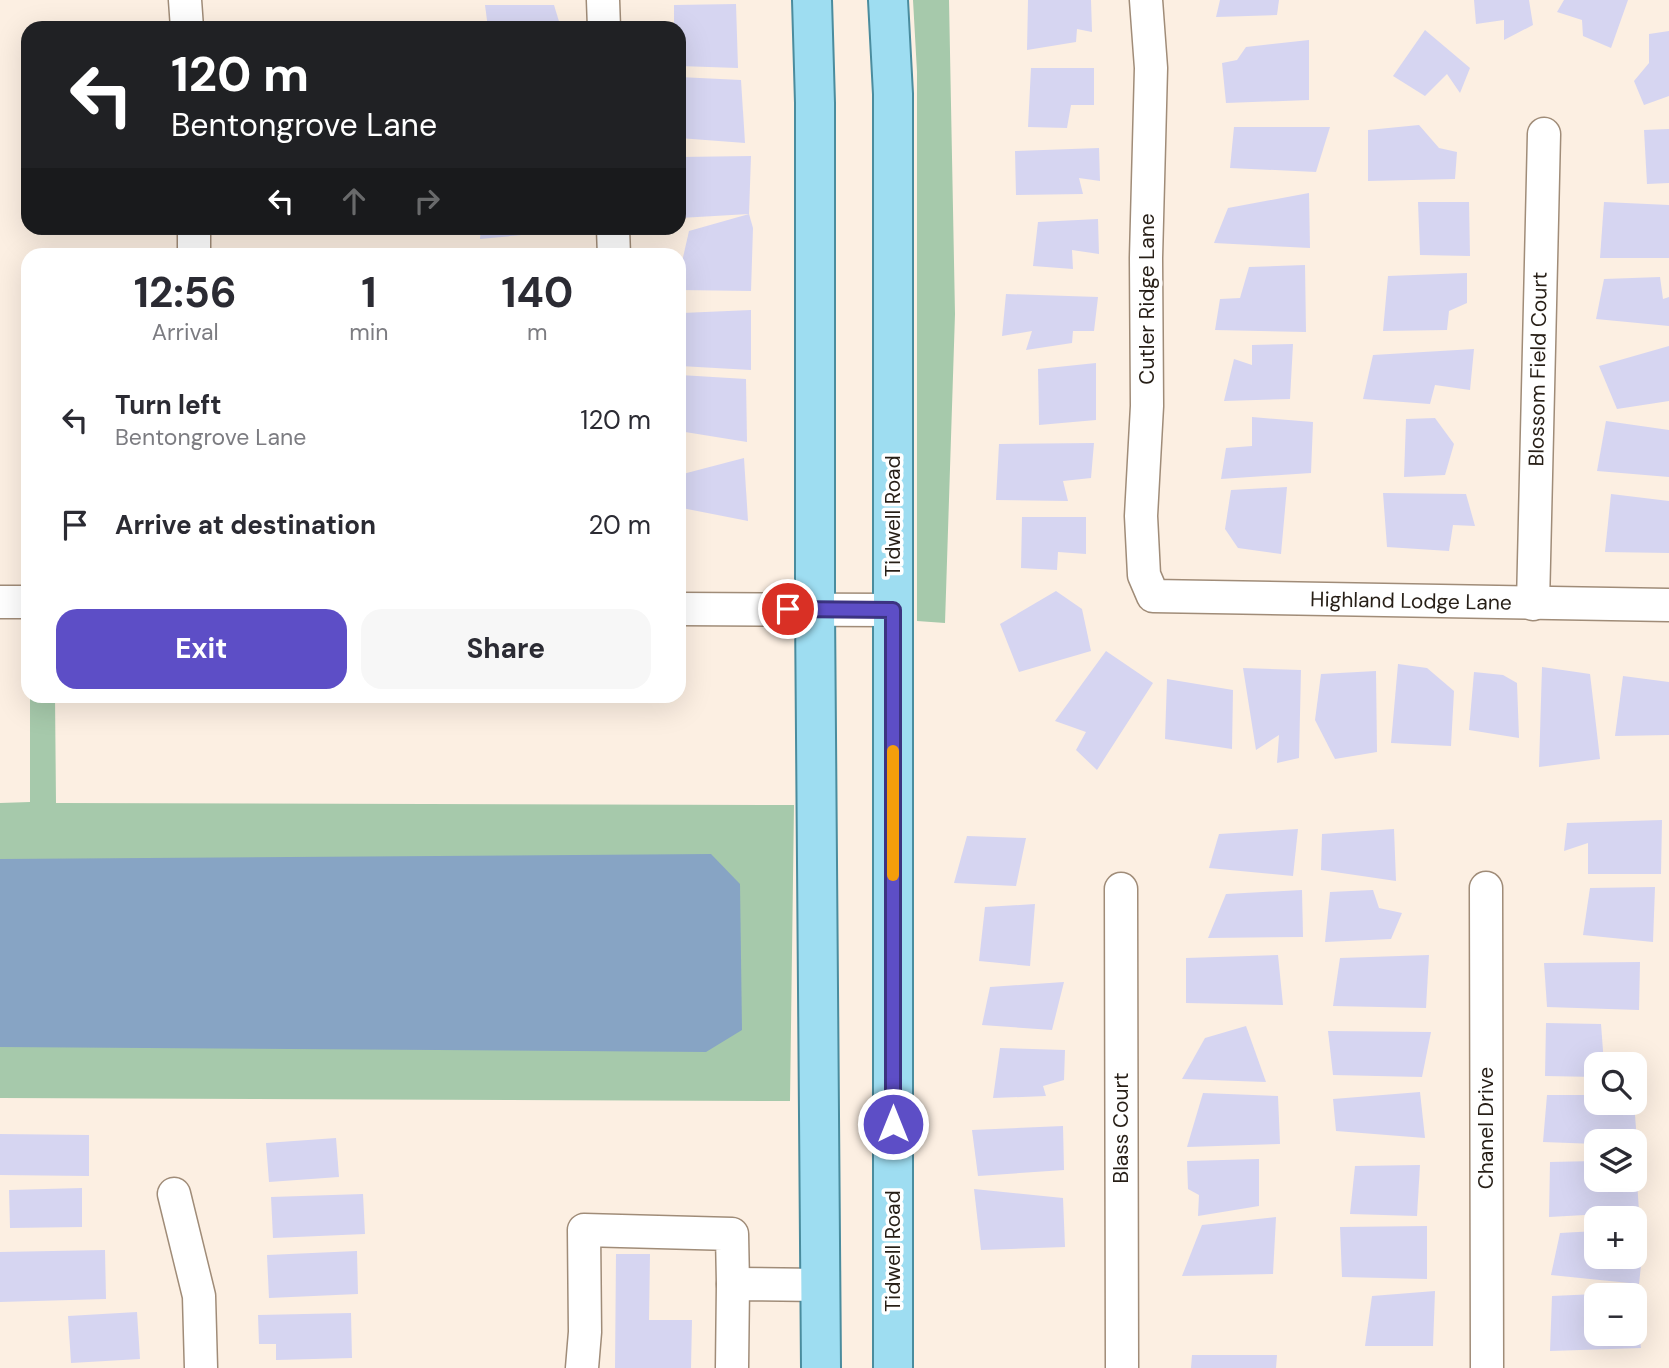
<!DOCTYPE html>
<html lang="en">
<head>
<meta charset="utf-8">
<style>
	:root { --surface:#fff; --page:#f7f7f7; --text:#2b2b33; --muted:#7c7c81; --accent:#5d4ec6 }
	body { margin:0; font-family:"DM Sans",sans-serif; background:var(--page); color:var(--text); height:100vh; display:flex; flex-direction:column; font-size:26px; white-space:nowrap }
	* { box-sizing:border-box; margin:0 }
	p { font-size:23px; color:var(--muted) }
	.icon { flex:none; width:38px; height:38px; fill:none; stroke:currentColor; stroke-width:2; stroke-linecap:round; stroke-linejoin:round }
	.map { position:relative; flex:1; overflow:hidden }
	.drawer { position:absolute; left:21px; top:248px; width:665px; height:455px; display:flex; flex-direction:column; background:var(--surface); border-radius:21px; box-shadow:0 7px 28px #0002 }
	.drawer>* { flex:none }
	.guide { position:absolute; left:21px; top:21px; width:665px; height:214px; border-radius:21px; box-shadow:0 7px 28px #0002; background:#202124; color:#fff; overflow:hidden }
	.controls { position:absolute; left:1584px; top:1052px; display:grid; gap:14px }
	.controls a { display:grid; place-items:center; width:63px; height:63px; border-radius:14px; background:var(--surface); box-shadow:0 7px 28px #0002; font-size:35px }
	.pin { position:absolute; display:grid; place-items:center; width:60px; height:60px; color:#fff; margin:-30px; border:4px solid #fff; border-radius:50%; box-shadow:0 2px 7px #0007 }
	.me { position:absolute; width:77px; margin:-38px; rotate:0deg; stroke-linejoin:round; filter:drop-shadow(0 0 5px #0008) }
	.turn { display:flex; align-items:center; gap:24px; height:147px; padding:0 35px; font-size:32px }
	.turn .icon { width:91px; height:91px; stroke-width:2.5 }
	.turn b { display:block; font-size:49px; line-height:60px }
	.lanes { display:flex; align-items:center; height:66px; padding:0 35px; background:#0003; justify-content:center; gap:35px; direction:ltr }
	.lanes .off { opacity:.35 }
	.eta { display:flex; justify-content:space-evenly; align-items:center; height:119px; text-align:center }
	.eta b { font-size:42px; font-weight:700; line-height:49px }
	.primary-button { display:flex; gap:14px; margin-top:auto; padding:14px 35px }
	.primary-button a { flex:1; height:80px; border-radius:21px; background:var(--accent); color:#fff; font-size:28px; font-weight:700; line-height:80px; text-align:center }
	.primary-button a+a { background:var(--page); color:var(--text) }
	ul { padding:0; list-style:none }
	li { display:flex; align-items:center; gap:21px; height:105px; padding:0 35px }
	li div { flex:1 }
	li b { display:block; font-size:26px }
	li em { font-style:normal }
	.map>svg:first-child { display:block }
	.green { fill:#a6c9ab }
	.water { fill:#87a4c4 }
	.building { fill:#d6d5f1 }
	.lines { fill:none; stroke-linecap:round; stroke-linejoin:round }
	.minor-casing { stroke:#a08c78; stroke-width:35 }
	.major-casing { stroke:#4a8c9e; stroke-width:42 }
	.minor { stroke:#fff; stroke-width:32 }
	.major { stroke:#9eddf1; stroke-width:38 }
	.route-casing { stroke:#3c3381; stroke-width:18 }
	.route { stroke:#5d4ec6; stroke-width:12 }
	.slow { stroke:#f59e0b; stroke-width:12 }
	.labels { text-anchor:middle; dominant-baseline:central; stroke-width:7; stroke-linejoin:round; paint-order:stroke }
	.street-label { font-size:21px; fill:#271f17; stroke:#fff }
</style>
</head>
<body>
<div class="map">
<svg width="1669" height="1368" viewBox="0 0 1669 1368">
	<rect width="100%" height="100%" fill="#fcefe2"/>
	<g class="green">
		<polygon points="913,0 949,0 955,314 945,623 917,621 917,72"/>
		<polygon points="55,696 56,803 794,805 790,1101 0,1098 0,803 30,802 30,697"/>
	</g>
	<polygon class="water" points="711,854 740,884 742,1030 706,1052 0,1047 0,859"/>
	<g class="building">
		<polygon points="1028,0 1091,0 1092,32 1077,29 1076,42 1027,50"/>
		<polygon points="1220,0 1279,0 1277,15 1216,17"/>
		<polygon points="1474,0 1529,0 1533,25 1504,40 1504,20 1476,24"/>
		<polygon points="1564,0 1628,0 1611,48 1583,36 1582,20 1557,12"/>
		<polygon points="736,4 738,68 679,66 679,28 674,28 674,5"/>
		<polygon points="485,5 554,5 561,28 488,28"/>
		<polygon points="1425,30 1470,68 1460,93 1447,74 1425,96 1393,76"/>
		<polygon points="1669,31 1669,96 1644,105 1634,81 1649,63 1649,34"/>
		<polygon points="1309,40 1309,100 1226,103 1222,63 1237,60 1246,47"/>
		<polygon points="1031,68 1094,68 1094,105 1071,105 1067,128 1028,127"/>
		<polygon points="679,77 741,80 745,143 679,138"/>
		<polygon points="1419,125 1439,148 1457,152 1455,179 1368,181 1368,130"/>
		<polygon points="1234,127 1330,127 1316,172 1230,168"/>
		<polygon points="1669,129 1669,183 1647,184 1644,130"/>
		<polygon points="1099,148 1100,181 1079,178 1083,194 1016,195 1015,151"/>
		<polygon points="751,156 749,214 680,218 680,157"/>
		<polygon points="1309,193 1310,248 1214,243 1228,208"/>
		<polygon points="1418,202 1469,202 1470,256 1420,255"/>
		<polygon points="1604,202 1669,205 1669,258 1600,258"/>
		<polygon points="749,214 753,228 751,291 679,290 679,275 689,231"/>
		<polygon points="1098,219 1099,254 1072,250 1073,269 1033,266 1038,222"/>
		<polygon points="481,228 564,228 564,231 480,239"/>
		<polygon points="564,249 563,256 486,256 486,252"/>
		<polygon points="1305,265 1306,332 1215,330 1220,299 1240,298 1249,267"/>
		<polygon points="1467,273 1467,303 1449,311 1447,330 1383,331 1388,276"/>
		<polygon points="1660,277 1663,299 1669,297 1669,326 1596,319 1604,279"/>
		<polygon points="1006,294 1098,297 1094,331 1073,331 1072,343 1026,350 1032,331 1002,336"/>
		<polygon points="751,310 751,370 680,366 682,313"/>
		<polygon points="1293,344 1290,399 1224,401 1234,359 1252,365 1252,345"/>
		<polygon points="1669,346 1669,401 1617,409 1599,366"/>
		<polygon points="1474,349 1470,390 1435,385 1430,404 1363,399 1373,355"/>
		<polygon points="1096,363 1096,420 1039,425 1038,369"/>
		<polygon points="680,375 746,379 747,442 679,431"/>
		<polygon points="1252,417 1313,422 1311,473 1221,479 1226,448 1252,446"/>
		<polygon points="1435,418 1454,444 1445,475 1404,477 1406,419"/>
		<polygon points="1606,421 1669,430 1669,477 1597,471"/>
		<polygon points="1094,443 1091,478 1063,481 1068,501 996,500 999,444"/>
		<polygon points="744,458 748,521 682,508 679,475"/>
		<polygon points="1287,487 1281,554 1238,548 1225,529 1231,490"/>
		<polygon points="1383,493 1466,494 1475,526 1453,525 1449,551 1387,547"/>
		<polygon points="1611,494 1669,501 1669,553 1605,552"/>
		<polygon points="1022,517 1086,517 1086,554 1058,552 1057,570 1021,568"/>
		<polygon points="1056,591 1082,609 1091,651 1019,672 1000,624"/>
		<polygon points="1106,651 1153,683 1097,770 1076,750 1086,732 1055,721"/>
		<polygon points="1398,664 1427,668 1454,691 1451,746 1391,743"/>
		<polygon points="1542,667 1590,674 1600,759 1539,767"/>
		<polygon points="1243,668 1301,670 1299,758 1277,763 1279,735 1256,750"/>
		<polygon points="1376,671 1377,752 1335,759 1315,720 1321,674"/>
		<polygon points="1474,672 1503,675 1517,683 1519,738 1469,730"/>
		<polygon points="1623,676 1669,682 1669,735 1615,736"/>
		<polygon points="1167,679 1233,690 1232,749 1165,739"/>
		<polygon points="1662,820 1661,874 1588,874 1588,843 1564,851 1567,823"/>
		<polygon points="1298,829 1293,876 1209,868 1219,834"/>
		<polygon points="1394,829 1396,881 1321,870 1322,834"/>
		<polygon points="967,836 1026,838 1016,886 954,883"/>
		<polygon points="1655,887 1653,942 1583,935 1590,888"/>
		<polygon points="1302,890 1303,937 1208,938 1226,894"/>
		<polygon points="1373,890 1379,908 1402,913 1391,939 1325,942 1330,892"/>
		<polygon points="1035,904 1030,966 979,961 985,907"/>
		<polygon points="1278,955 1283,1005 1186,1003 1186,958"/>
		<polygon points="1429,955 1426,1008 1333,1006 1340,958"/>
		<polygon points="1640,962 1639,1010 1547,1007 1544,963"/>
		<polygon points="1064,982 1052,1030 982,1025 990,987"/>
		<polygon points="1546,1023 1601,1024 1604,1064 1596,1064 1596,1077 1545,1076"/>
		<polygon points="1246,1026 1266,1082 1182,1079 1205,1038"/>
		<polygon points="1328,1031 1431,1032 1422,1077 1333,1075"/>
		<polygon points="1000,1048 1065,1050 1064,1080 1043,1086 1046,1096 993,1098"/>
		<polygon points="1420,1092 1425,1138 1336,1131 1333,1099"/>
		<polygon points="1203,1093 1278,1096 1280,1144 1187,1147"/>
		<polygon points="1547,1095 1596,1095 1596,1102 1634,1102 1637,1141 1596,1141 1596,1144 1543,1142"/>
		<polygon points="1063,1126 1064,1170 978,1176 972,1130"/>
		<polygon points="0,1134 89,1135 89,1176 0,1175"/>
		<polygon points="336,1138 339,1177 269,1182 266,1143"/>
		<polygon points="1259,1159 1259,1206 1198,1216 1199,1195 1188,1189 1187,1161"/>
		<polygon points="1596,1161 1596,1180 1637,1180 1639,1212 1549,1217 1550,1162"/>
		<polygon points="1420,1165 1417,1216 1350,1214 1355,1166"/>
		<polygon points="82,1188 82,1227 10,1228 9,1190"/>
		<polygon points="974,1189 1063,1198 1065,1247 981,1250"/>
		<polygon points="363,1194 365,1234 273,1238 271,1197"/>
		<polygon points="1276,1217 1273,1274 1182,1276 1202,1225"/>
		<polygon points="1427,1226 1427,1279 1342,1277 1340,1227"/>
		<polygon points="1645,1228 1639,1284 1551,1275 1560,1233 1596,1231 1596,1256 1634,1256 1634,1229"/>
		<polygon points="105,1250 106,1299 0,1302 0,1252"/>
		<polygon points="357,1251 358,1294 269,1298 267,1255"/>
		<polygon points="616,1254 650,1254 649,1320 692,1320 691,1368 615,1368"/>
		<polygon points="1435,1291 1433,1346 1365,1346 1372,1296"/>
		<polygon points="1596,1294 1596,1334 1634,1334 1636,1315 1641,1348 1550,1351 1552,1296"/>
		<polygon points="137,1312 140,1359 71,1363 68,1316"/>
		<polygon points="351,1313 352,1358 276,1360 276,1344 259,1344 258,1315"/>
		<polygon points="1192,1355 1277,1355 1276,1368 1191,1368"/>
	</g>
	<g class="lines">
		<defs>
			<g id="minor">
				<polyline points="185,0 187,28"/>
				<polyline points="603,0 604,28"/>
				<polyline points="1146,0 1151,68 1146,258 1147,406 1141,516 1144,575 1153,596 1669,605"/>
				<polyline points="613,228 614,256"/>
				<polyline points="194,256 194,228"/>
				<polyline points="0,602 28,602"/>
				<polyline points="1533,604 1544,134"/>
				<polyline points="679,609 893,610"/>
				<polyline points="1486,888 1487,1368"/>
				<polyline points="1121,889 1122,1368"/>
				<polyline points="174,1194 199,1296 201,1368"/>
				<polyline points="582,1368 585,1332 584,1230 732,1234 733,1284"/>
				<polyline points="732,1368 733,1284 821,1285"/>
			</g>
			<g id="major">
				<polyline points="812,0 815,103 815,609 821,1368"/>
				<polyline points="888,0 893,94 893,1368"/>
			</g>
		</defs>
		<use href="#minor" class="minor-casing"/>
		<use href="#major" class="major-casing"/>
		<use href="#minor" class="minor"/>
		<use href="#major" class="major"/>
	</g>
	<g class="lines">
		<defs>
			<polyline id="route" points="788,609 893,610 893,1124"/>
		</defs>
		<use href="#route" class="route-casing"/>
		<use href="#route" class="route"/>
		<polyline class="slow" points="893,751 893,875"/>
	</g>
	<g class="labels">
		<g class="street-label">
			<text transform="translate(1147 299) rotate(-90)">Cutler Ridge Lane</text>
			<text transform="translate(1538 369) rotate(-89)">Blossom Field Court</text>
			<text transform="translate(893 516) rotate(-90)">Tidwell Road</text>
			<text transform="translate(1411 601) rotate(1)">Highland Lodge Lane</text>
			<text transform="translate(1121 1128) rotate(-90)">Blass Court</text>
			<text transform="translate(1486 1128) rotate(-90)">Chanel Drive</text>
			<text transform="translate(893 1251) rotate(-90)">Tidwell Road</text>
		</g>
	</g>
</svg>
<div class="controls">
<a><svg class="icon" aria-label="search" viewBox="0 0 24 24"><circle cx="10" cy="10" r="6"/><path d="M15 15l6 6"/></svg></a>
<a><svg class="icon" aria-label="layers" viewBox="0 0 24 24"><path d="M12 4l9 5-9 5-9-5zM3 14l9 5 9-5"/></svg></a>
<a>+</a>
<a>−</a>
</div>
<div class="pin" style="left:788px;top:609px;background:#d93025"><svg class="icon" aria-label="arrive" viewBox="0 0 24 24"><path d="M6 21V4h12l-3 4 3 4H6"/></svg></div>
<svg class="me" style="left:893px;top:1124px" viewBox="-20 -20 40 40"><circle r="17" fill="#5d4ec6" stroke="#fff" stroke-width="3"/><path d="M0-11L8 9 0 5-8 9z" fill="#fff"/></svg>
<div class="guide">
<div class="turn"><svg class="icon" aria-label="left" viewBox="0 0 24 24"><path d="M17 20v-9H6M10 6l-5 5 5 5"/></svg><div><b>120 m</b>Bentongrove Lane</div></div>
<div class="lanes"><svg class="icon" aria-label="left" viewBox="0 0 24 24"><path d="M17 20v-9H6M10 6l-5 5 5 5"/></svg><svg class="icon off" aria-label="ahead" viewBox="0 0 24 24"><path d="M12 20V5M6 11l6-6 6 6"/></svg><svg class="icon off" aria-label="right" viewBox="0 0 24 24"><path d="M7 20v-9h11M14 6l5 5-5 5"/></svg></div>
</div>
<section class="drawer">
<div class="eta">
<div><b>12:56</b><p>Arrival</p></div>
<div><b>1</b><p>min</p></div>
<div><b>140</b><p>m</p></div>
</div>
<ul>
<li><svg class="icon" aria-label="left" viewBox="0 0 24 24"><path d="M17 20v-9H6M10 6l-5 5 5 5"/></svg><div><b>Turn left</b><p>Bentongrove Lane</p></div><em>120 m</em></li>
<li><svg class="icon" aria-label="arrive" viewBox="0 0 24 24"><path d="M6 21V4h12l-3 4 3 4H6"/></svg><div><b>Arrive at destination</b></div><em>20 m</em></li>
</ul>
<div class="primary-button"><a>Exit</a><a>Share</a></div>
</section>
</div>
</body>
</html>
